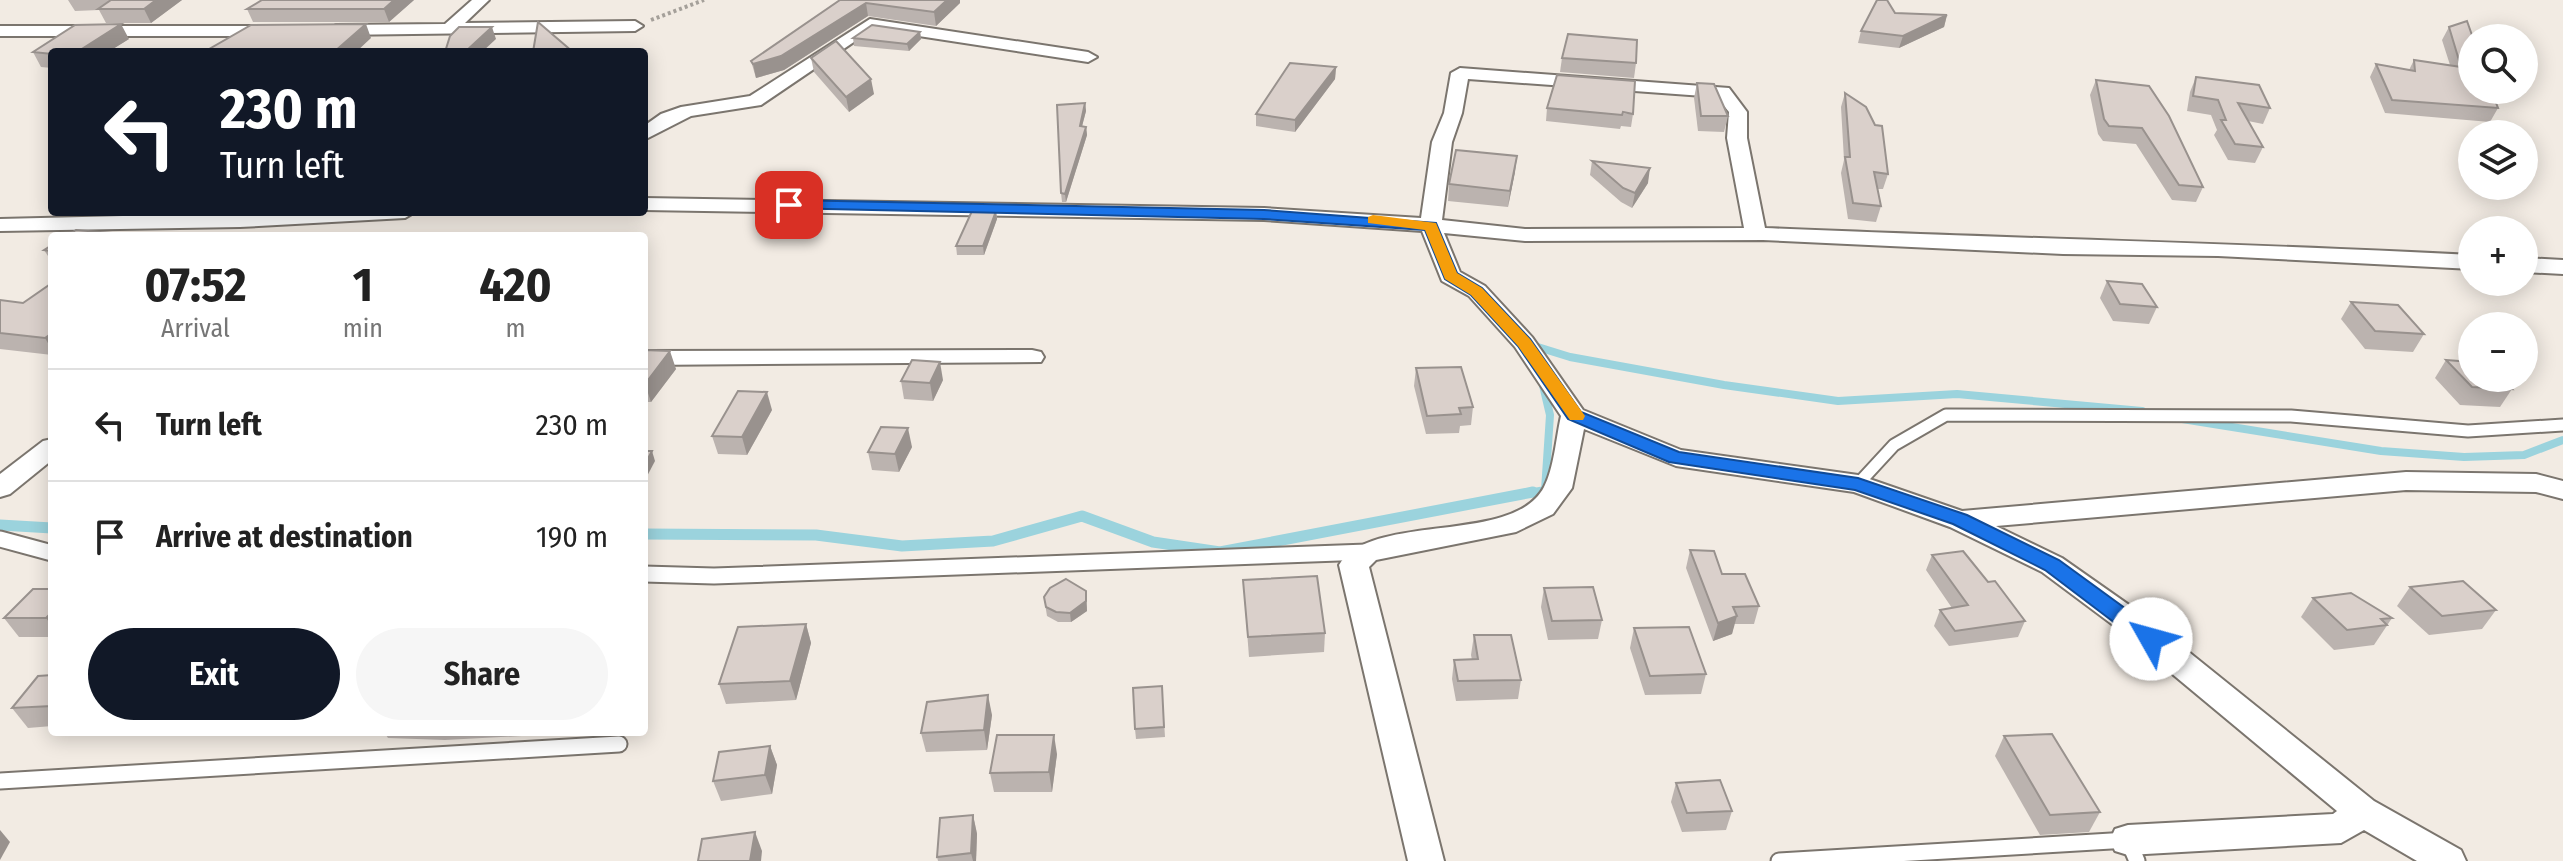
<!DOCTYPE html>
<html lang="en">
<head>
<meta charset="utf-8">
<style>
	:root { --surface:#fff; --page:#f6f6f6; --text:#222; --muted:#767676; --line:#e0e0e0; --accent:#111827 }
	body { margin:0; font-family:"Fira Sans Condensed",sans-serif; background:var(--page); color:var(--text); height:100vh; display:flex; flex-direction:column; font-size:30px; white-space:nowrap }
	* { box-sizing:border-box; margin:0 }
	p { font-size:26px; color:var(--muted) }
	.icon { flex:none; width:44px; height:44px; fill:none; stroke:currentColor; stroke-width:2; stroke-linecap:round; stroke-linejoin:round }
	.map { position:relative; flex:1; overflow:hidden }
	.panel { position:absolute; left:48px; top:232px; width:600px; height:504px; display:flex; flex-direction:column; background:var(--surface); border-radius:8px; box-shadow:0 4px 20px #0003 }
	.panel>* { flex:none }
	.guide { position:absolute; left:48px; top:48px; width:600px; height:168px; border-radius:8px; box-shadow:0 4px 20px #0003; background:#111827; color:#fff; overflow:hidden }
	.buttons { position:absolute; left:2458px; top:24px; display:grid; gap:16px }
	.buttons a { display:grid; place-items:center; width:80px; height:80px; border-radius:50%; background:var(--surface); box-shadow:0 4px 20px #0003; font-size:40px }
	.pin { position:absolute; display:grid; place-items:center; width:68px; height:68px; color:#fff; margin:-34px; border-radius:16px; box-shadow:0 4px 12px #0006 }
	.me { position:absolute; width:88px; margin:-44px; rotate:308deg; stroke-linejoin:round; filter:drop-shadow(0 0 6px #0008) }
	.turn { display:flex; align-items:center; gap:28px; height:168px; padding:0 40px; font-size:36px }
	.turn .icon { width:104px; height:104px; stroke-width:2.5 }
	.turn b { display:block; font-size:56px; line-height:68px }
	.eta { display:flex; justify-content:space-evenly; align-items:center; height:136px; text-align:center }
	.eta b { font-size:48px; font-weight:700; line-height:56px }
	.button { display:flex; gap:16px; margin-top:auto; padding:16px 40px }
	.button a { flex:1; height:92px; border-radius:48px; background:var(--accent); color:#fff; font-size:32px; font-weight:700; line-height:92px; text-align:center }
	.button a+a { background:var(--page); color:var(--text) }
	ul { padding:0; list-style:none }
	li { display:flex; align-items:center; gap:24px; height:112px; padding:0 40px; border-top:2px solid var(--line) }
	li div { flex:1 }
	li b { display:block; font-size:30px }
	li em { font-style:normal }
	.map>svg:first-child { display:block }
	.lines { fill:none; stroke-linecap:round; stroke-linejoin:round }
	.stream-far1 { stroke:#9bd3dd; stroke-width:8 }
	.stream { stroke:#9bd3dd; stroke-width:11 }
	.lane-far1-casing { stroke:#7b756e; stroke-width:15 }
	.lane-casing { stroke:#7b756e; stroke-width:19 }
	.street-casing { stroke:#7b756e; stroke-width:4 }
	.path { stroke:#a5a09a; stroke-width:4; stroke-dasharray:3 3; stroke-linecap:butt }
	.lane-far1 { stroke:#fff; stroke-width:11 }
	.lane { stroke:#fff; stroke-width:15 }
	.street { fill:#fff; fill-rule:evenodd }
	.wall { fill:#bbb3af }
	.shaded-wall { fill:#99928e }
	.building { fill:#dad0cb; stroke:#99928e; stroke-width:2 }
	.route { fill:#1a73e8; stroke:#114b97; stroke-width:2 }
	.slow { fill:#f59e0b }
</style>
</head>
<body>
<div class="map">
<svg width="2563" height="861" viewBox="0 0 2563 861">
	<rect width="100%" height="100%" fill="#f2ebe3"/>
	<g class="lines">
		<g class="stream-far1">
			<polyline points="1528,344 1570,357 1724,385 1838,401 1957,394 2142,411"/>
			<polyline points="2176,418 2381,451 2464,457 2524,455 2563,440"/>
			<polyline points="1523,494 1545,490 1550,415 1542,381"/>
		</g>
		<g class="stream">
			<polyline points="0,525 52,528"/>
			<polyline points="644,534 816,535 902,546 993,541 1082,516 1153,542 1220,552 1533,492"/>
		</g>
		<defs>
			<polyline id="lane-far1" points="1858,484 1894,445 1946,415 2291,416 2468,431 2563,425"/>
			<g id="lane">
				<polyline points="0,539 52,553"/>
				<polyline points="644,574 714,576 1367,552"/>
				<polyline points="0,781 619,744"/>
				<polyline points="1779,861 2128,840 2137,861"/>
			</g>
			<g id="street">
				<polygon points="472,0 489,0 465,23 635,21 643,26 635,31 336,35 328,30 336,25 445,24"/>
				<polygon points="870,19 1088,52 1097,57 1088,62 873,29 761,105 691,116 644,140 644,126 661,114 681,107 750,96"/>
				<polygon points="0,26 276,26 284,31 276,36 0,36"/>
				<path d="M 1460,68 L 1729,88 L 1747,112 L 1747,138 L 1765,228 C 2001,238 2237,243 2472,255 L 2472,269 L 2218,256 L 2063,254 L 1763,240 L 1525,241 L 1444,233 L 1460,272 L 1485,286 L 1532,337 L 1583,410 L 1681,450 L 1858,475 L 1962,511 L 2406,472 L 2536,474 L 2563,481 L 2563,499 L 2536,492 L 2406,490 L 1996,526 L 2062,558 L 2139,612 L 2374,801 L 2461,850 L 2466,861 L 2417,861 L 2364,830 L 2341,843 L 2128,855 L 2115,851 L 2110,840 L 2115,829 L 2128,825 L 2333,814 L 2337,811 L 2117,628 L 2042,572 L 1950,527 L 1854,492 L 1676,466 L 1584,429 L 1572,488 L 1553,514 L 1516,532 L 1376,560 L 1369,567 L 1444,861 L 1408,861 L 1339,565 C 1372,511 1513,546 1544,487 C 1554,468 1556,438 1561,416 L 1515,347 L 1469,296 L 1442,281 L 1422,231 L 1264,220 L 644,210 L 644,198 L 1264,208 L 1421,218 L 1432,142 L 1444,113 L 1451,73 ZM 1468,79 L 1717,97 L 1729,112 L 1727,138 L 1744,228 L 1525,229 L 1442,220 L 1452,142 L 1462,113 Z"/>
				<polygon points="289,212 415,212 405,218 240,227 0,231 0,219"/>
				<polygon points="2524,258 2563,260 2563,274 2524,272"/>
				<polygon points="1032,350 1041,352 1044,357 1041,362 644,365 644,351"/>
				<polygon points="52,439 52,460 10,494 0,497 0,474 43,441"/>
			</g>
		</defs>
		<use href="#lane-far1" class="lane-far1-casing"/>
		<use href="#lane" class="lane-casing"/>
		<use href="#street" class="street-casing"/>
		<polyline class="path" points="651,20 704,0"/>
		<use href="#lane-far1" class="lane-far1"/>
		<use href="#lane" class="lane"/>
		<use href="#street" class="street"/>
	</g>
	<g class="wall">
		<polygon points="68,0 182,0 151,23 106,23 99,10 75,11"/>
		<polygon points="414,0 389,22 253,22 247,9"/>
		<polygon points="840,0 960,3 936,26 868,16 784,70 756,78 751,61"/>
		<polygon points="1895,13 1947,15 1944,27 1899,48 1858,43 1861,31"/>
		<polygon points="2449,27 2498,108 2490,122 2385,113 2370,77 2376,64 2409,70 2414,60 2450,65 2442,40"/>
		<polygon points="920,32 921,39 909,51 854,46 853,38"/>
		<polygon points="129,39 108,52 52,52 52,68 41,67 33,52"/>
		<polygon points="811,58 874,94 849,112 814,72"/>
		<polygon points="1562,58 1636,63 1634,78 1560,72"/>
		<polygon points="1336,67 1335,79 1295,132 1256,126 1256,114"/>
		<polygon points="2196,77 2270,108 2263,124 2248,121 2263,147 2255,163 2228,160 2214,135 2217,130 2211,115 2187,111 2190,92"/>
		<polygon points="2096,80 2203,187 2196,202 2172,200 2136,144 2103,141 2098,134 2090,95"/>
		<polygon points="1697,83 1728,116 1724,132 1698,131 1694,98"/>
		<polygon points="1845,93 1888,174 1883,189 1877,189 1881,206 1876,222 1848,219 1841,173 1844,160 1841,107"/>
		<polygon points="1085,103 1086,111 1082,126 1086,127 1087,135 1066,202 1062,202 1061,193"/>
		<polygon points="1547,108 1633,114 1631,127 1621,126 1620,129 1546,121"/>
		<polygon points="1592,161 1648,183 1632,208 1621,202 1590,175"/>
		<polygon points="1515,172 1508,207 1448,201 1449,184"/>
		<polygon points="996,211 997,219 984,255 957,255 956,246"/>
		<polygon points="52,245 52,262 44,250"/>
		<polygon points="2107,281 2157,307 2149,324 2113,321 2100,298"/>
		<polygon points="52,283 52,355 0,349 0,300 23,303"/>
		<polygon points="2351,302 2424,334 2413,352 2365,349 2341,319"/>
		<polygon points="644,350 676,369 651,402 644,402"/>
		<polygon points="2446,360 2512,389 2500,407 2460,405 2435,378"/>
		<polygon points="1416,368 1473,407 1471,425 1460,426 1459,433 1426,434 1414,386"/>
		<polygon points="943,380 933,401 904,399 901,381"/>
		<polygon points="772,410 747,455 718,454 712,436"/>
		<polygon points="912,447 899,472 872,470 868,452"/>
		<polygon points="1690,550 1722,574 1759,606 1754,624 1734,624 1732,634 1713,641 1686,568"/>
		<polygon points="1932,555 1988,582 2025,621 2018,637 1949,646 1934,626 1940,610 1952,608 1926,570"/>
		<polygon points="1243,580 1325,633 1324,652 1249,657"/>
		<polygon points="2410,587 2496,610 2482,629 2429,635 2397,606"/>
		<polygon points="1544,588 1602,620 1598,639 1548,640 1541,607"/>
		<polygon points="52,589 52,637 19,637 4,618"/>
		<polygon points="1086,591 1087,611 1071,622 1058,622 1047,616 1044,597"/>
		<polygon points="2313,598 2392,618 2374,645 2334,650 2301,617"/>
		<polygon points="806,624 811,643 796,700 726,704 719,684"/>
		<polygon points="1634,628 1706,674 1701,694 1645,695 1630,648"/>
		<polygon points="1474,635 1521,680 1518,699 1456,701 1452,679 1454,660 1472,660 1471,655"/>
		<polygon points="52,675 52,726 28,728 12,708"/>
		<polygon points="1162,686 1165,737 1136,739 1135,729"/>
		<polygon points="992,715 987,750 926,752 921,733"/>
		<polygon points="384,732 541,732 540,735 445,740 388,738"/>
		<polygon points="2004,736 2100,812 2089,832 2040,835 1995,756"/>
		<polygon points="770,746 777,765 772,794 721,801 713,781"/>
		<polygon points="1057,754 1052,792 994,792 990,773"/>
		<polygon points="1676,783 1732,811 1726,830 1682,832 1671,802"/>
		<polygon points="973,815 977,834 976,861 938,861 937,857"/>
	</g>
	<g class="shaded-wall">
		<polygon points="156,0 182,0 151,23 144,9"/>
		<polygon points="394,0 414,0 389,22 384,9"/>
		<polygon points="947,0 960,0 960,3 936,26 934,12"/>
		<polygon points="866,3 868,16 784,70 756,78 753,64"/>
		<polygon points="1947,15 1944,27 1899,48 1903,36"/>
		<polygon points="121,24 129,39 108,52 77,52"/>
		<polygon points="366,24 371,38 356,52 334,52"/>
		<polygon points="492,27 496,39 482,52 465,52"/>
		<polygon points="920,32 921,39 909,51 907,44"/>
		<polygon points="1336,67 1335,79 1295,132 1295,120"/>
		<polygon points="871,79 874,94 849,112 846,97"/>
		<polygon points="1085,103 1086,111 1080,134 1080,126"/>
		<polygon points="1086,127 1087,135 1066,202 1065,194"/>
		<polygon points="1517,156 1515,172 1508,207 1510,191"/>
		<polygon points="1650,168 1648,183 1632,208 1635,193"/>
		<polygon points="996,211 997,219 984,255 983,246"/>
		<polygon points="52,333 52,350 45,338"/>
		<polygon points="670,351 676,369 651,402 645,384"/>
		<polygon points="940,362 943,380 933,401 930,383"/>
		<polygon points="767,392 772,410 747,455 742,437"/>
		<polygon points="908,428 912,447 899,472 895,454"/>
		<polygon points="652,451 655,461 644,482 644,466"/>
		<polygon points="1086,591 1087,611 1071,622 1070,613"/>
		<polygon points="52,612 52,626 46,618"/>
		<polygon points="1737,616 1732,634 1713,641 1718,623"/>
		<polygon points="806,624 811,643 796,700 790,681"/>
		<polygon points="988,695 992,715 987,750 984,730"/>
		<polygon points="1054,735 1057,754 1052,792 1049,772"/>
		<polygon points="770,746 777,765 772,794 765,775"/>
		<polygon points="973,815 977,834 976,861 973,861 971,853"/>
		<polygon points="0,830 10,842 0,860"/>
		<polygon points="755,832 762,851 761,861 750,861"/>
	</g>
	<g class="building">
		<polygon points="111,0 156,0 144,9 98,9"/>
		<polygon points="262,0 394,0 384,9 247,9"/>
		<polygon points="840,0 947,0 934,12 866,3 781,56 753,64 751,61"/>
		<polygon points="1877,0 1887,0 1895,13 1947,15 1903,36 1861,31"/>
		<polygon points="2467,21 2473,38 2472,38 2472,90 2491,90 2498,108 2392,100 2376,64 2415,71 2414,60 2461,67 2449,27"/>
		<polygon points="538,22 573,52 533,52"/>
		<polygon points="121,24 77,52 52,52 52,54 33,52 75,25"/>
		<polygon points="366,24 334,52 204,52 251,25"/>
		<polygon points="872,25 920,32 907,44 853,38"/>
		<polygon points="459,27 492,27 465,52 445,52 450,36"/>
		<polygon points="1568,34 1637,40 1636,63 1562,58"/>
		<polygon points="836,41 871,79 846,97 811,58"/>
		<polygon points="1290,63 1336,67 1295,120 1256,114"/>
		<polygon points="1557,75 1635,81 1633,114 1623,112 1622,115 1547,108"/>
		<polygon points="2196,77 2259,85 2270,108 2238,103 2263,147 2235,144 2221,120 2226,120 2218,100 2193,96"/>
		<polygon points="2096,80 2149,86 2169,116 2203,187 2179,185 2142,128 2109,126 2104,119"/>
		<polygon points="1697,83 1714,84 1728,116 1701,116"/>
		<polygon points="1845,93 1866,107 1875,125 1882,126 1888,174 1874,172 1881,206 1853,203 1845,157 1850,157"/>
		<polygon points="1085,103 1080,126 1086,127 1065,194 1061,193 1057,105"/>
		<polygon points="1456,150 1517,156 1510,191 1449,184"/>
		<polygon points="1592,161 1650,168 1635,193 1623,188"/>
		<polygon points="972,211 996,211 983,246 956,246"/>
		<polygon points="76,230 136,235 67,236"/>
		<polygon points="52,245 52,251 44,250"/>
		<polygon points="2107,281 2142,284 2157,307 2120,304"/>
		<polygon points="52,283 52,333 45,338 0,333 0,300 23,303"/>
		<polygon points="2351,302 2398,305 2424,334 2375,331"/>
		<polygon points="644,350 670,351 645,384 644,384"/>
		<polygon points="912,360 940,362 930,383 901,381"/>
		<polygon points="2446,360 2472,362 2472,378 2501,378 2512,389 2472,387"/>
		<polygon points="1461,367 1473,407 1459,408 1461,414 1427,416 1416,368"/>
		<polygon points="738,391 767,392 742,437 712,436"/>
		<polygon points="881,427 908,428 895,454 868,452"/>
		<polygon points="644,451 652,451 644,466"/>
		<polygon points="1690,550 1714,551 1722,574 1745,574 1759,606 1733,607 1737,616 1718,623"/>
		<polygon points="1963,551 1988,582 1995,581 2025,621 1955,631 1940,610 1968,605 1932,555"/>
		<polygon points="1317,576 1325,633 1248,637 1243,580"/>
		<polygon points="1066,579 1086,591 1086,601 1070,613 1056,612 1046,607 1044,597 1050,588"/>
		<polygon points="2463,581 2496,610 2442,616 2410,587"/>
		<polygon points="1593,587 1602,620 1552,621 1544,588"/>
		<polygon points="33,589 52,589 52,612 46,618 4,618"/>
		<polygon points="2351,593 2392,618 2381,619 2387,625 2347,630 2313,598"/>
		<polygon points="806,624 790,681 719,684 738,627"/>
		<polygon points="1689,627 1706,674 1650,676 1634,628"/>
		<polygon points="1474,635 1511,635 1521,680 1458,681 1454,660 1478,659"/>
		<polygon points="52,675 52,706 12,708 38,676"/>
		<polygon points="1162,686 1164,727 1135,729 1133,688"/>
		<polygon points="988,695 984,730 921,733 927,702"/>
		<polygon points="2052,734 2100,812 2050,815 2004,736"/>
		<polygon points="997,735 1054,735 1049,772 990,773"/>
		<polygon points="770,746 765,775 713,781 719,752"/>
		<polygon points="1720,780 1732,811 1687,813 1676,783"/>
		<polygon points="973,815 971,853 937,857 940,818"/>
		<polygon points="755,832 750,861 698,861 702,839"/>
	</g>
	<polygon class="route" points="789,200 1264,210 1436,223 1457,273 1482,288 1530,339 1581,412 1679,452 1858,478 1967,515 2059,560 2159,633 2162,639 2159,645 2144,645 2045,570 1953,524 1855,490 1669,462 1568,419 1518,346 1471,295 1445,279 1425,230 1264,219 783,208 783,202"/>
	<polygon class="slow" points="1373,215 1436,223 1457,273 1482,288 1530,339 1585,416 1583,420 1570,420 1518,346 1471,295 1445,279 1425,230 1368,223 1368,217"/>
</svg>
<div class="buttons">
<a><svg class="icon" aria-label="search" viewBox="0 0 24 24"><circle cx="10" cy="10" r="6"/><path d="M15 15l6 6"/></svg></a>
<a><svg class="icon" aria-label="layers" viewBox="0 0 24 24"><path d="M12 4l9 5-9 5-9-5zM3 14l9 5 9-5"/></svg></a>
<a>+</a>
<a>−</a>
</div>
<div class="pin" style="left:789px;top:205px;background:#d93025"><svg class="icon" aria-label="arrive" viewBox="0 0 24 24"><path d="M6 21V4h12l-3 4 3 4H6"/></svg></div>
<svg class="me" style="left:2151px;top:639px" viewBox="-20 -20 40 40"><circle r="19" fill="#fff"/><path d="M0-13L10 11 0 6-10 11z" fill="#1a73e8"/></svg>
<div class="guide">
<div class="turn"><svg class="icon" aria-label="left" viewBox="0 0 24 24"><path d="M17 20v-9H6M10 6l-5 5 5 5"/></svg><div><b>230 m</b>Turn left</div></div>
</div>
<section class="panel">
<div class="eta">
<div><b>07:52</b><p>Arrival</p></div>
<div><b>1</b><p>min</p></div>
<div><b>420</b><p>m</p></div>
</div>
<ul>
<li><svg class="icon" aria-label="left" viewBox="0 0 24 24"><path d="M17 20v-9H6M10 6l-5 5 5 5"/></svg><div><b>Turn left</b></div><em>230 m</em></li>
<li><svg class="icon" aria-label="arrive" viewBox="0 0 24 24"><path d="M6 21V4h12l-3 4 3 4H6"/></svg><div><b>Arrive at destination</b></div><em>190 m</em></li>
</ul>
<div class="button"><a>Exit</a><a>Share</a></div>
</section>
</div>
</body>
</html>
